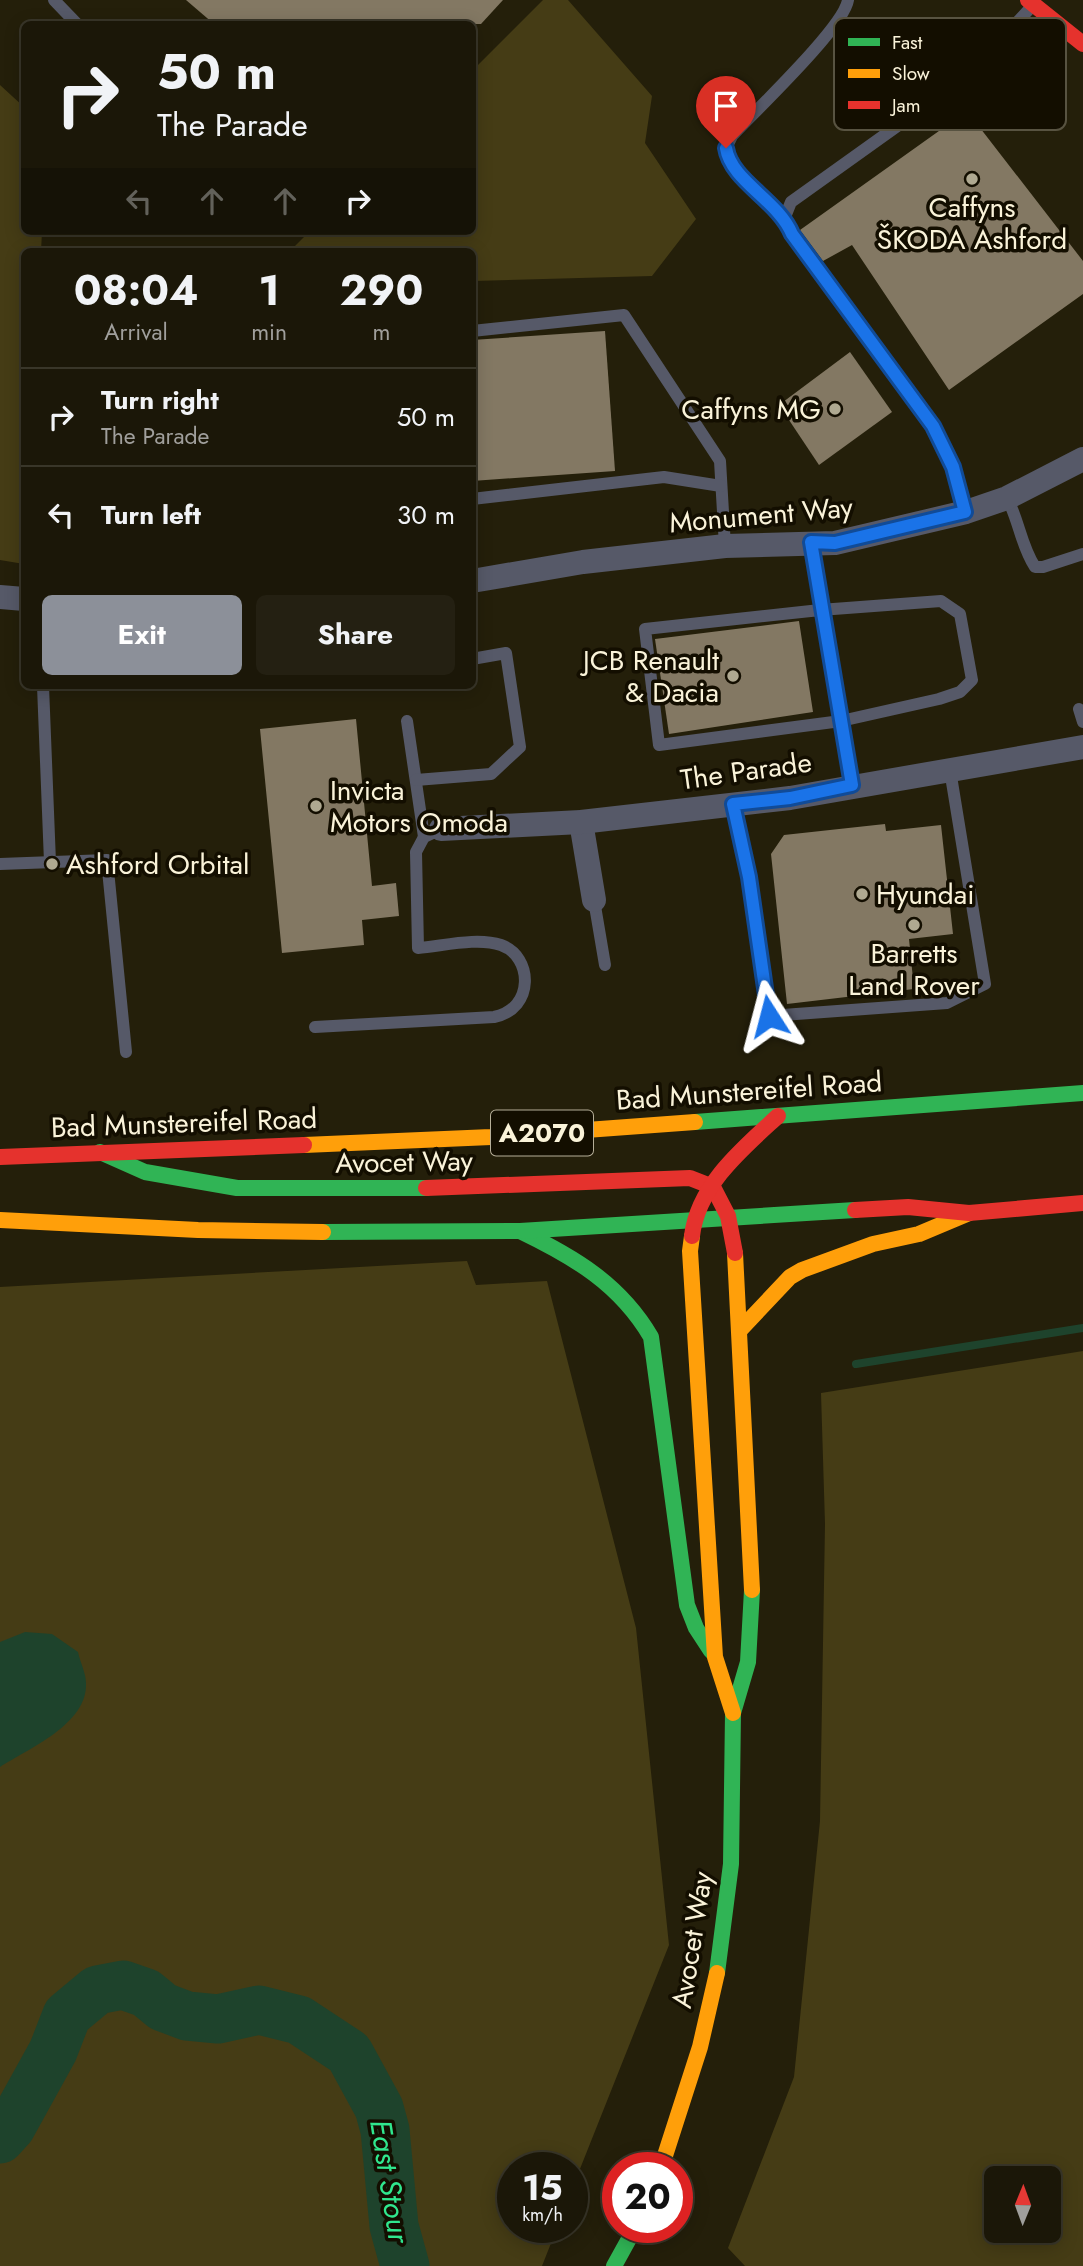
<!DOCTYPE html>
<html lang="en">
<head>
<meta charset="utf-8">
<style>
	:root { --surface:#1b1708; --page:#242012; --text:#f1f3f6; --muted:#a09f9c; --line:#393629; --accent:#8c9099 }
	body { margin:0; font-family:Jost,sans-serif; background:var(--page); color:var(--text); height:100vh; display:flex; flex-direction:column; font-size:26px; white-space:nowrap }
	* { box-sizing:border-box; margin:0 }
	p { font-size:23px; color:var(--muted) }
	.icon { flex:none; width:38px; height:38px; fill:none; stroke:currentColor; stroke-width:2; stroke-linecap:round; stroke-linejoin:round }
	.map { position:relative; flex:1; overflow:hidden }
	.sheet { position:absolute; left:21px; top:248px; width:455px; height:441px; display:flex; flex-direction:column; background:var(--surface); border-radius:10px; box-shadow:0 4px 18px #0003,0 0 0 2px var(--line) }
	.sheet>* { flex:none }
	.guide { position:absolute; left:21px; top:21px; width:455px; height:214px; border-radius:10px; box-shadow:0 4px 18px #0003,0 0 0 2px var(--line); background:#1b1708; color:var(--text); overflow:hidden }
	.needle { width:46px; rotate:1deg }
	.buttons { position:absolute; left:984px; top:2166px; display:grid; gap:14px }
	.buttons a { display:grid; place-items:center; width:77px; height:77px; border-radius:10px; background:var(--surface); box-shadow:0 4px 18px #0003,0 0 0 2px var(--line); font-size:35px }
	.speed { position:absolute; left:497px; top:2152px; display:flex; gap:14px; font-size:35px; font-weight:700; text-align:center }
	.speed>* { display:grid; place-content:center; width:91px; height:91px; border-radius:50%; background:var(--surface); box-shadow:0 4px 18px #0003,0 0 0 2px var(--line); line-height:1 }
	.speed small { font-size:18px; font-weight:400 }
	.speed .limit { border:10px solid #d22; background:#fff; color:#111 }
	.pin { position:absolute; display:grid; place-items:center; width:60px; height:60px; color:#fff; margin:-72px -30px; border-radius:50% 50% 50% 0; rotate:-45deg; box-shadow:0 0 7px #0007 }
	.pin .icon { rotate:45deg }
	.me { position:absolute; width:77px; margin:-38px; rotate:351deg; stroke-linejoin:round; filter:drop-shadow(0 0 5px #0008) }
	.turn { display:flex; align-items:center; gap:24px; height:147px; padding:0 21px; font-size:32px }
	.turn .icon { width:91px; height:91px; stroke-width:2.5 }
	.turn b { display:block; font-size:49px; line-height:60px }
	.lanes { display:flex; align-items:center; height:66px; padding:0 21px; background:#0003; justify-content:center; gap:35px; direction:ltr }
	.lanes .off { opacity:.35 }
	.eta { display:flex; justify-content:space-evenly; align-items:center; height:119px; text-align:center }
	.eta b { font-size:42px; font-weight:700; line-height:49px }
	.cta { display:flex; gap:14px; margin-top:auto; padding:14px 21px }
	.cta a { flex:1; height:80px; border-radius:10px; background:var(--accent); color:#fff; font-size:28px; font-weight:700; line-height:80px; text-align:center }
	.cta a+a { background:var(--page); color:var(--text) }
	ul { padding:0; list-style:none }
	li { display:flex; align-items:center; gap:21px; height:98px; padding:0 21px; border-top:2px solid var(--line) }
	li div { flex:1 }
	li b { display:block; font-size:26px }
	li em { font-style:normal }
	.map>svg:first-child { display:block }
	.green { fill:#453c15; fill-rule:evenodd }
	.water { fill:#1e432c }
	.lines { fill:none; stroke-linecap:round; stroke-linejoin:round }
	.stream { stroke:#1e432c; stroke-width:8 }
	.river { stroke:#1e432c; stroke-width:49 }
	.building { fill:#837863 }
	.lane { stroke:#565968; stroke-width:12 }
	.street { stroke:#565968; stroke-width:24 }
	.fast { stroke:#30b455; stroke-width:16 }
	.slow { stroke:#ff9f0a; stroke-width:16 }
	.jam { stroke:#e5322d; stroke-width:16 }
	.route-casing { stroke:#114b97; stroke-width:18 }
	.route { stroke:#1a73e8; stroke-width:12 }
	.poi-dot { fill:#afa991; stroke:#130e00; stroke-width:2.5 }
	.labels { text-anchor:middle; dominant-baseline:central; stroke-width:7; stroke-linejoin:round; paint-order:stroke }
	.shield { fill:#130e00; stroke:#b5ae98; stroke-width:2 }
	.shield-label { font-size:26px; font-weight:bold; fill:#faf3d9 }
	.poi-label { font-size:28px; fill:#faf3d9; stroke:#130e00; text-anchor:start }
	.street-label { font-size:28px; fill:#faf3d9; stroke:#130e00 }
	.water-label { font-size:30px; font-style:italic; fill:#30e78e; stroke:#130e00 }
	.key { fill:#130e00; stroke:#585341; stroke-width:2 }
	.key-label { font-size:19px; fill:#faf3d9 }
</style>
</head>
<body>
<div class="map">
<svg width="1083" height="2266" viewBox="0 0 1083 2266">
	<rect width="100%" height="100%" fill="#241f0a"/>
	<g class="green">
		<polygon points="543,0 568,0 652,96 645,143 696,219 652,276 473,281 472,252 289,252 310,231 472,231 473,70"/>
		<polygon points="0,85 24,107 24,231 42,231 41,252 24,252 24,564 0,560"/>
		<polygon points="467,1261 476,1285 547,1281 636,1628 669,1945 572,2189 572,2168 513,2168 513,2228 557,2228 542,2266 0,2266 0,1287"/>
		<path d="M 1083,1351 L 1083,2266 L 745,2266 L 728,2248 L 794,2077 L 820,1821 L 825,1524 L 821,1393 ZM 996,2179 L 1048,2179 L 1048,2231 L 996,2231 Z"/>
	</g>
	<path class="water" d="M 25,1632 L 52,1634 L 78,1652 C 80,1662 86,1673 86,1683 C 88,1724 28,1749 0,1767 L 0,1642 Z"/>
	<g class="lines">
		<polyline class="stream" points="856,1364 1083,1328"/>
		<polyline class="river" points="0,2139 11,2127 53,2051 67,2015 97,1990 123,1985 146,1993 163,2007 187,2016 218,2019 259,2010 299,2020 349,2053 379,2108 385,2130 394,2226 405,2266"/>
	</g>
	<g class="building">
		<polygon points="186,0 503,0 481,24 214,24"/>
		<polygon points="967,111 1083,261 1083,294 949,390 852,245 823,261 800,230"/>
		<polygon points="605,331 615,471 472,481 472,340"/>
		<polygon points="850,352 892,412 819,465 779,405"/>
		<polygon points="799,621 813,712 669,734 655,639"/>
		<polygon points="356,719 372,886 396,883 399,916 362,920 364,945 282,953 260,729"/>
		<polygon points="885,824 886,831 941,825 953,934 909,939 914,989 787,1004 771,854 784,835"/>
	</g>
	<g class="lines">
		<g class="lane">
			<polyline points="54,0 77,24"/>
			<path d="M 785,217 L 728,161 L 726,148 L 732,136 C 755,111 844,27 848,0"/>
			<polyline points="472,331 624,315 720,461 725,546"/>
			<path d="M 1007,498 C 1019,520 1021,546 1035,567 L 1043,567 L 1083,554"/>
			<polyline points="472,499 664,477 721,486"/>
			<polyline points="966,512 953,467 933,426 792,234 785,217 791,202 970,74 1033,5"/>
			<polyline points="811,542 820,610 941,601 960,614 972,680 960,692 939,699 841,721 852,785"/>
			<polygon points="820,610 834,668 841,721 659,745 645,629"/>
			<polyline points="43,686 50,862"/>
			<polyline points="1079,709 1083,722"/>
			<polyline points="407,721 424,837"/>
			<polyline points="416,780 491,774 520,747 506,653 472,659"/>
			<polyline points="733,805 749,877 769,1016 947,1003 985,984 950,770"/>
			<polyline points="0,864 107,860 126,1052"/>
			<polyline points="594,900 605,965"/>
			<path d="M 315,1027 L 494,1017 C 535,1009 533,956 501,945 C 477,937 443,946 418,948 L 416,852 L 424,837 L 441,829"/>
		</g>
		<g class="street">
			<polyline points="472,581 583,562 725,546 835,543 966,512 1007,498 1083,459"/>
			<polyline points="0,597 24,599"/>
			<polyline points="581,822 594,900"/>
			<polyline points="441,829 581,822 790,798 1083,747"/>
		</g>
		<g class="fast">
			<polyline points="695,1122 1083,1093"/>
			<polyline points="100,1152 145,1172 237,1188 426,1188"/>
			<path d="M 520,1231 C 574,1257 620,1284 651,1337 L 687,1605 L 696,1628 L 711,1651"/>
			<polyline points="323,1232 520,1231 855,1210"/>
			<polyline points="717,1973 731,1864 733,1713 748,1662 752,1590"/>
			<polyline points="614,2266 635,2228"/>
		</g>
		<g class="slow">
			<polyline points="304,1145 491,1137 695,1122"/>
			<polyline points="0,1220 198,1230 323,1232"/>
			<polyline points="692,1236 690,1251 715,1657 733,1713"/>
			<polyline points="735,1253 752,1590"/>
			<polyline points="740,1330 790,1277 802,1270 873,1244 919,1234 969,1213"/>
			<polyline points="661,2168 700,2047 717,1973"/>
		</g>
		<g class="jam">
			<polyline points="1028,0 1083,44"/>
			<polyline points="0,1157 304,1145"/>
			<polyline points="426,1188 690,1178 713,1187 728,1216 735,1253"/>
			<polyline points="855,1210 908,1207 969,1213 1083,1203"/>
			<path d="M 692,1236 C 698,1185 743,1148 778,1116"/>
		</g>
	</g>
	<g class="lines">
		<defs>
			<path id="route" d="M 726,148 C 731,181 778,200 792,234 L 933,426 L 953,467 L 965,512 L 835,543 L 811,542 L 852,785 L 790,798 L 733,804 L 749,877 L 769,1016"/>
		</defs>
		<use href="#route" class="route-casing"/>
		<use href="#route" class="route"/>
	</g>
	<g class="poi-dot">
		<circle cx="972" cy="179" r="7"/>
		<circle cx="835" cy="409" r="7"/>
		<circle cx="733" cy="676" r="7"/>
		<circle cx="316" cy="806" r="7"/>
		<circle cx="52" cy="864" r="7"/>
		<circle cx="862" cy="894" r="7"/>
		<circle cx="914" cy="925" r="7"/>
	</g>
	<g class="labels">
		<rect class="shield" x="491" y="1110.5" width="102" height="45" rx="5"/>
		<g class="shield-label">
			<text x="542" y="1133">A2070</text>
		</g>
		<g class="poi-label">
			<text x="972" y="207" text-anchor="middle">Caffyns<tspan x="972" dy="32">ŠKODA Ashford</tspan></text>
			<text x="821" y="409" text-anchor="end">Caffyns MG</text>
			<text x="719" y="660" text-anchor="end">JCB Renault<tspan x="719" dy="32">&amp; Dacia</tspan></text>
			<text x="330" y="790">Invicta<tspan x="330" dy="32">Motors Omoda</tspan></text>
			<text x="66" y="864">Ashford Orbital</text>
			<text x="876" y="894">Hyundai</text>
			<text x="914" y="953" text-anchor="middle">Barretts<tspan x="914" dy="32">Land Rover</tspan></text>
		</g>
		<g class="street-label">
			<text transform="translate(761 515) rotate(-5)">Monument Way</text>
			<text transform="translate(746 771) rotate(-8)">The Parade</text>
			<text transform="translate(749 1091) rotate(-4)">Bad Munstereifel Road</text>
			<text transform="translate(184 1123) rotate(-2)">Bad Munstereifel Road</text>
			<text transform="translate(404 1162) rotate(-1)">Avocet Way</text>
			<text transform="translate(692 1940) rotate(-81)">Avocet Way</text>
		</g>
		<g class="water-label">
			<text transform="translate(390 2181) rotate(81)">East Stour</text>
		</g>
	</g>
	<rect x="834" y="18" width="232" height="112" rx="10" class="key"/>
	<rect x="848" y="38" width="32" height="8" fill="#30b455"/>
	<rect x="848" y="69" width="32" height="9" fill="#ff9f0a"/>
	<rect x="848" y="101" width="32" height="8" fill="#e5322d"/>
	<g class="key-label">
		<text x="892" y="49">Fast</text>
		<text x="892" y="80">Slow</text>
		<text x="892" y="112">Jam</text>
	</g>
</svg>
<div class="buttons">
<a><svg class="needle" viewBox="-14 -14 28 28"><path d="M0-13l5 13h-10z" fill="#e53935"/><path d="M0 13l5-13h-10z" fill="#a09f9c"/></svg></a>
</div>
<div class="speed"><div>15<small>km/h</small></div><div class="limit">20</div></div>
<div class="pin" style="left:726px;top:148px;background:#d93025"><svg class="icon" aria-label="arrive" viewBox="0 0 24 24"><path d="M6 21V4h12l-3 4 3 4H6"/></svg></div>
<svg class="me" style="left:769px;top:1016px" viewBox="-20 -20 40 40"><path d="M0-17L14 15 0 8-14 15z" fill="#1a73e8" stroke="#fff" stroke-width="4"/></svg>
<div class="guide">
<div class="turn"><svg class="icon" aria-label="right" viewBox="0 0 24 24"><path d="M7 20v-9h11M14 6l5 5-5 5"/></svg><div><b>50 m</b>The Parade</div></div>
<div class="lanes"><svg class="icon off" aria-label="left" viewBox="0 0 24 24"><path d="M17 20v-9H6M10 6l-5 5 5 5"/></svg><svg class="icon off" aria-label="ahead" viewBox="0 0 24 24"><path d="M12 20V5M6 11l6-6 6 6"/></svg><svg class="icon off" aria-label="ahead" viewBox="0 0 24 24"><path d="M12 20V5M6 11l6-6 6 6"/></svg><svg class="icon" aria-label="right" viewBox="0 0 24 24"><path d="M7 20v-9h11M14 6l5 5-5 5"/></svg></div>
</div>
<section class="sheet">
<div class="eta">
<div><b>08:04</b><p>Arrival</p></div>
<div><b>1</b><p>min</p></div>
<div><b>290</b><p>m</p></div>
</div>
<ul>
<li><svg class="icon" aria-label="right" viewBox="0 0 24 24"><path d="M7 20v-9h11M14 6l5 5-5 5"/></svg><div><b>Turn right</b><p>The Parade</p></div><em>50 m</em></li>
<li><svg class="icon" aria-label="left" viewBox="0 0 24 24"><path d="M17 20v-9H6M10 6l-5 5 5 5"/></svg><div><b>Turn left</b></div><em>30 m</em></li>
</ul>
<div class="cta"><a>Exit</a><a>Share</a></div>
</section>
</div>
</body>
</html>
